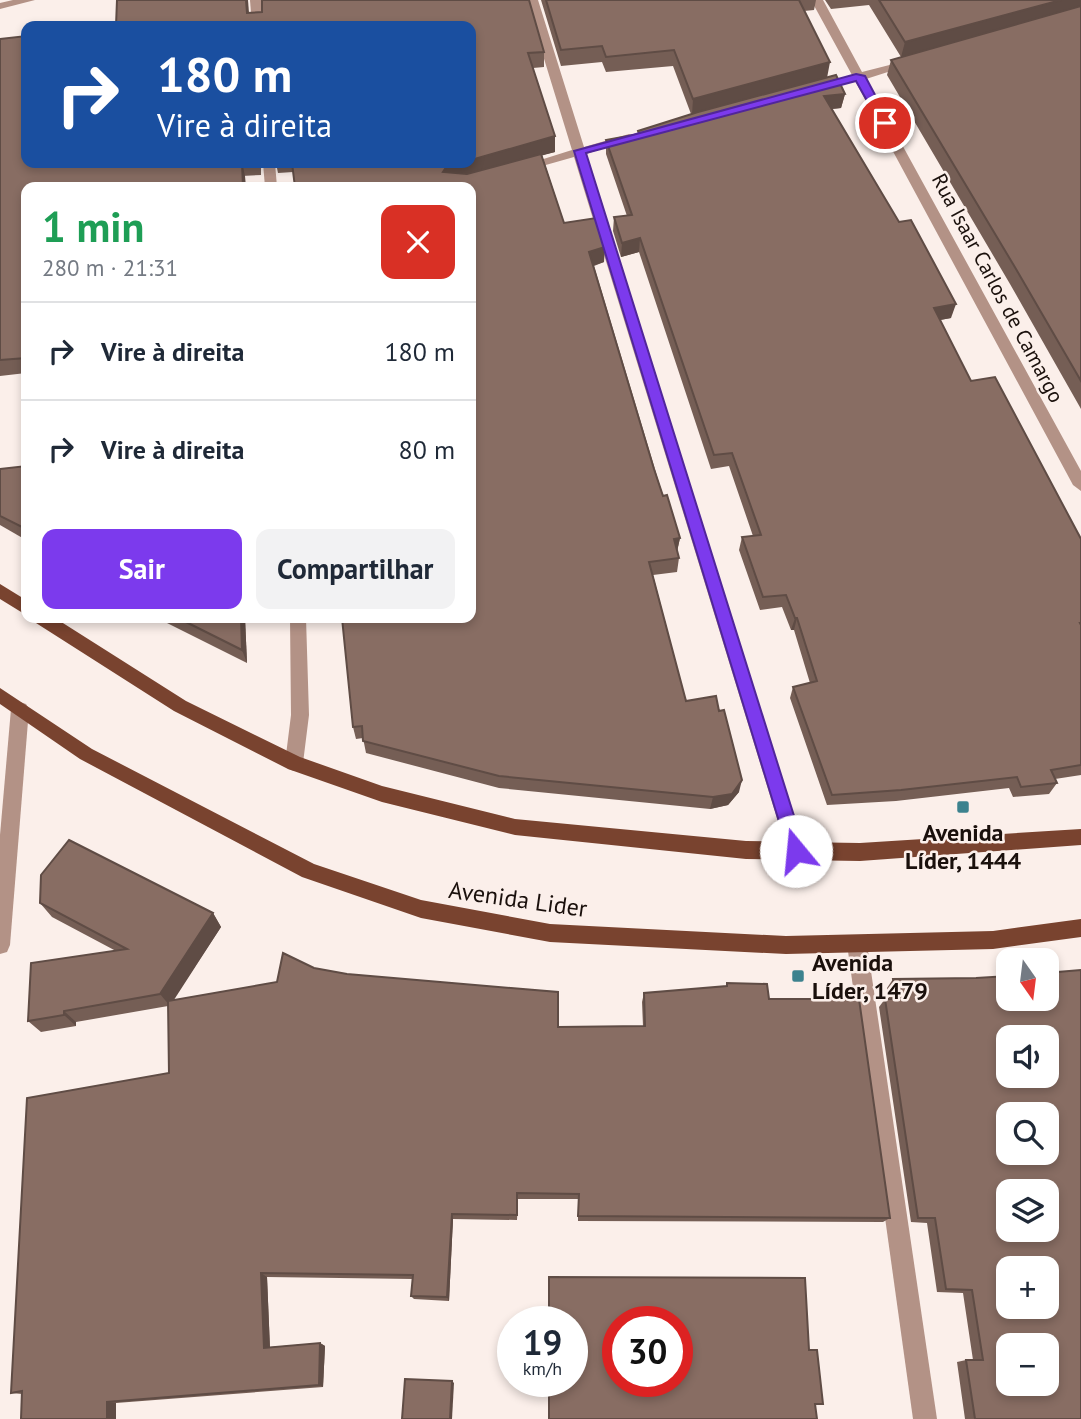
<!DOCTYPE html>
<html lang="pt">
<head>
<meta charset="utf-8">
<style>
	:root { --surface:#fff; --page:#f2f2f3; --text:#1f2937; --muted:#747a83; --line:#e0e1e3; --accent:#7c3aed }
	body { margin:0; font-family:"PT Sans",sans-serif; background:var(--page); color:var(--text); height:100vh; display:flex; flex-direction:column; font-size:26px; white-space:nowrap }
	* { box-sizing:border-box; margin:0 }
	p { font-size:23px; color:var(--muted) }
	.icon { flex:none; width:38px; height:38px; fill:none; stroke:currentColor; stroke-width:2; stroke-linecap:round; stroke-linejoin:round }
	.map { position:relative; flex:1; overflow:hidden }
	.panel { position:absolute; left:21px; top:182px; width:455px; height:441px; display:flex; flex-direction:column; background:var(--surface); border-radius:14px; box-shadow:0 4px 10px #0003 }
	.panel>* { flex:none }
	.banner { position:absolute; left:21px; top:21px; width:455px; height:147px; border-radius:14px; box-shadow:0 4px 10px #0003; background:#1a4fa0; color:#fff; overflow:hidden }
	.needle { width:46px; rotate:166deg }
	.buttons { position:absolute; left:996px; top:948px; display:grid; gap:14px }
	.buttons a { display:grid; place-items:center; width:63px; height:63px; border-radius:14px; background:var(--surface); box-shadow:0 4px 10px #0003; font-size:35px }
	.speed { position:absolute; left:497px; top:1306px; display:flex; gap:14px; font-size:35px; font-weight:700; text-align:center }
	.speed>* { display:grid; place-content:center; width:91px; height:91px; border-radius:50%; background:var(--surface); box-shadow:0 4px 10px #0003; line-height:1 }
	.speed small { font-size:18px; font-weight:400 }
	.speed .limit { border:10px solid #d22; background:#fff; color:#111 }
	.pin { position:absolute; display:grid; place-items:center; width:60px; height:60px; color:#fff; margin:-30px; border:4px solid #fff; border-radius:50%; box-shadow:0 2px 7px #0007 }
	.me { position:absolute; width:77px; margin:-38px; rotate:343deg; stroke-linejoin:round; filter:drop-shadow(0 0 5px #0008) }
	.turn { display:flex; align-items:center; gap:24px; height:147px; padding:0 21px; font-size:32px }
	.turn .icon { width:91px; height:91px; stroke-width:2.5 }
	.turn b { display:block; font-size:49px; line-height:60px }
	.round { display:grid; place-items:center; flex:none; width:74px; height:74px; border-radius:14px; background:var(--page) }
	.overview { display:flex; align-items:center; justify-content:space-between; height:119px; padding:0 21px }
	h1 { font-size:42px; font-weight:700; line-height:52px; color:#1e9e55 }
	.cta { display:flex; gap:14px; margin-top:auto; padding:14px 21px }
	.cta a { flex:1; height:80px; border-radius:14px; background:var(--accent); color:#fff; font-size:28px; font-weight:700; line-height:80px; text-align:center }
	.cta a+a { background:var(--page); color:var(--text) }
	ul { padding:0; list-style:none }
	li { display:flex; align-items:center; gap:21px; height:98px; padding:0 21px; border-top:2px solid var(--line) }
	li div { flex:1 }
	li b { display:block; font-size:26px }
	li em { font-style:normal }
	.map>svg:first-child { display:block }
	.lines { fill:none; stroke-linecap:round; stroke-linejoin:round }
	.minor { fill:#b39286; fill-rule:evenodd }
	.major { fill:#79432f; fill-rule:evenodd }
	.wall { fill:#755e55 }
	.shaded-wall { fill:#5f4c45 }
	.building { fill:#886d63; stroke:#5f4c45; stroke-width:2; fill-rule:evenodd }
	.route { fill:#7c3aed; stroke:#51269a; stroke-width:2 }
	.poi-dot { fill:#3c828e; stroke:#fbefea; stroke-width:2.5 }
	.labels { text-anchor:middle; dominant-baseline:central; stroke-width:5; stroke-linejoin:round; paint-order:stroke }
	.far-street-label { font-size:21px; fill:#1a100c; stroke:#fbefea }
	.poi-label { font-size:24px; font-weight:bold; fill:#1a100c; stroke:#fbefea }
	.street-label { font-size:24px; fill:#1a100c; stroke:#fbefea }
</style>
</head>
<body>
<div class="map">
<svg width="1081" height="1419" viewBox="0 0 1081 1419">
	<rect width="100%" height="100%" fill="#fbefea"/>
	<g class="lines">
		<g class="minor">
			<polygon points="13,0 35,0 0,9 0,3"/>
			<polygon points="250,0 262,0 263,26 252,26"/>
			<polygon points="526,0 538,0 584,147 629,134 635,138 586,154 805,851 803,857 796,860 789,857 787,851 574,157 521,172 515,168 572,150"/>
			<polygon points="811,0 823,0 862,72 913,59 919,62 866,79 1081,471 1081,491 1073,485 855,81 818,92 812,88 852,75"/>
			<polygon points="263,163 275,163 277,187 265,187"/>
			<polygon points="290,618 306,618 309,715 303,763 300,769 294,771 288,769 285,763 291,715"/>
			<polygon points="20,702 26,704 29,709 10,945 7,952 0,954 0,835 11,709 14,704"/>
			<polygon points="857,935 864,937 867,944 937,1419 913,1419 847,944 850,937"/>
		</g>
		<g class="major">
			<polygon points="0,584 26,600 26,615 0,599"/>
			<polygon points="34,618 55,618 186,701 300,757 382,786 515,819 746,841 796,842 860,843 1081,829 1081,845 860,861 796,860 746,859 515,835 382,802 288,769 174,711 36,623"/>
			<polygon points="0,688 92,749 314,864 421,900 550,924 786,936 993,931 1081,919 1081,937 993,949 786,954 550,942 421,918 302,877 80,759 0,704"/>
		</g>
	</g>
	<g class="wall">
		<polygon points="541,0 816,0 814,10 804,11 827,77 845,94 841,108 832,109 951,318 940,320 971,381 1081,539 1081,775 1055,779 1057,783 1049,794 1013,797 1009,788 896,801 827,805 790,698 793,687 810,683 794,630 791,630 782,607 760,610 739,550 742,537 753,536 729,466 711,469 639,252 621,257 613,231 614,217 627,216 606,154 606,140 638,134 638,131 691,114 673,66 606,72 602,62 561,66"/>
		<polygon points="825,0 1081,0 1081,409 1010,284 887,75 891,60 901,57 869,5 831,9"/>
		<polygon points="249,13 544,52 544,67 533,68 555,136 555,152 542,155 564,223 604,262 594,266 663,496 680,538 677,551 679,558 677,572 653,575 686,701 739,792 728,805 710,809 499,788 366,753 363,738 356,739 353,727 471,618 293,172 278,173 276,163 471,163"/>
		<polygon points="0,39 26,163 261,163 261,175 26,187 26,373 0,376"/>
		<polygon points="26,466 26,540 0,525 0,469"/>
		<polygon points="157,618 245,618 247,663"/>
		<polygon points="40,903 213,913 221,927 173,1000 277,982 314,968 558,1027 643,1026 642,1002 644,993 725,987 727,983 769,999 890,1218 883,1222 578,1221 578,1199 518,1199 517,1220 453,1219 449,1301 414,1299 411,1296 413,1279 267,1277 270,1347 320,1343 325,1346 323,1387 116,1403 116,1419 21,1419 22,1394 11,1393 169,1073 168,1006 76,1022 76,1026 41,1032 28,1021 116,951 52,917"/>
		<polygon points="893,979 1081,1419 965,1419 957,1362 966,1360 973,1360 963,1293 937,1292 927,1223 911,1222 879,1007 885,999 889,999 887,988"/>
	</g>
	<g class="shaded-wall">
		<polygon points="246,0 248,0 250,26 247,13"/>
		<polygon points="1061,0 1081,0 1081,7 901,57 905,42"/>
		<polygon points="830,62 827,78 692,115 693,99"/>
		<polygon points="845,94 841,108 821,110 824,96"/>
		<polygon points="555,136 555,152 448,181 443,172 447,166 459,163 471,163 471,160"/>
		<polygon points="242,163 245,176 246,187 243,187"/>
		<polygon points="640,238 639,252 621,257 622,243"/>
		<polygon points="605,247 604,262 589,267 589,252"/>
		<polygon points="956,304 951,318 929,322 934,308"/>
		<polygon points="680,538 677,552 674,539"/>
		<polygon points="241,618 245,618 247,663 242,650"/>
		<polygon points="795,618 797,618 794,630 791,630"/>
		<polygon points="742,780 739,792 728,805 710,809 713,797"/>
		<polygon points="213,913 221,927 170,1006 160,994"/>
		<polygon points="64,1011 76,1022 76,1026 64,1015"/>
		<polygon points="452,1214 453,1219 449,1301 447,1297"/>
		<polygon points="261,1273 267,1277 270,1350 264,1348"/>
		<polygon points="320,1343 325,1346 323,1387 319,1385"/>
		<polygon points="452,1381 454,1383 452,1419 450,1419"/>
		<polygon points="107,1402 116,1403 116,1419 107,1419"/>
	</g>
	<g class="building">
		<polygon points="117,0 246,0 247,13 262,12 262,0 529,0 544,52 528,53 555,136 471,160 471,26 116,26"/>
		<polygon points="546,0 799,0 830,62 693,99 674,50 606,57 602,46 561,50"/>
		<polygon points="879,0 1061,0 905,42"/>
		<polygon points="1081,6 1081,381 1016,269 891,60"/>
		<polygon points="26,36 26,163 242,163 243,187 26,187 26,358 0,360 0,39"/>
		<polygon points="836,75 845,94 824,96 899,222 911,220 956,304 934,308 971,381 995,377 1081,539 1081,623 1080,623 1081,625 1081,765 1051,770 1057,783 1021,787 1017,777 901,790 832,795 793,687 817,681 797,618 795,618 786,595 763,597 742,537 761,535 732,453 714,455 640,238 622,243 614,217 632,215 606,140 639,134 638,131 698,112"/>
		<polygon points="541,154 564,223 596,218 605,247 589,252 654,469 663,496 667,495 680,538 674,539 679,558 649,562 686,701 716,696 719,711 724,710 742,780 732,794 713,797 499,776 363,741 362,726 353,727 342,618 471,618 471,187 295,187 292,163 459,163 447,166 443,172 467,174"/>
		<polygon points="26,466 26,527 22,527 0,516 0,469"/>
		<polygon points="178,618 241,618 242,650"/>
		<polygon points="69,840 213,913 160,994 64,1011 64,1015 28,1021 31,963 127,949 40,903 41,875"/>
		<polygon points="283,953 314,968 347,974 558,992 558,1027 645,1026 644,993 727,986 727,983 767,984 769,999 859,999 890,1218 578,1216 579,1194 517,1193 517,1215 452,1214 447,1297 411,1296 413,1275 261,1273 264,1348 320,1343 319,1385 107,1402 107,1419 21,1419 22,1391 11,1393 27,1098 169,1073 168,1001 277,982"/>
		<path d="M 1081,970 L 1081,1419 L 975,1419 L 966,1360 L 983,1360 L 972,1290 L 946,1289 L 935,1218 L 918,1218 L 885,999 L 896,999 L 893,979 L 976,978 L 1008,976 L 1008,999 L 1046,999 L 1046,973 ZM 1008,1038 L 1046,1038 L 1046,1076 L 1008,1076 ZM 1008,1115 L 1046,1115 L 1046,1153 L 1008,1153 ZM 1008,1192 L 1046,1192 L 1046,1230 L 1008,1230 ZM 1008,1269 L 1046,1269 L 1046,1307 L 1008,1307 ZM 1008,1346 L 1046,1346 L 1046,1384 L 1008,1384 Z"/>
		<path d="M 549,1277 L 805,1278 L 809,1350 L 817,1350 L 823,1404 L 815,1404 L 817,1419 L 549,1419 L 549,1381 L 572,1381 L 572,1321 L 549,1321 ZM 618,1321 L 677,1321 L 677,1381 L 618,1381 Z"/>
		<polygon points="405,1379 452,1381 450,1419 402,1419"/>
	</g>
	<polygon class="route" points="856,74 865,76 890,123 889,126 881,126 856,81 586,153 805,851 802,857 796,859 790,857 788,851 574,151"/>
	<g class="poi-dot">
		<rect x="956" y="800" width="14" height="14" rx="3.5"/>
		<rect x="791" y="969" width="14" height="14" rx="3.5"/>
	</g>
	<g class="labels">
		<g class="far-street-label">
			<text transform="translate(998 288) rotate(62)">Rua Isaar Carlos de Camargo</text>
		</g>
		<g class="poi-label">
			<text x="963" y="832">Avenida<tspan x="963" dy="28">Líder, 1444</tspan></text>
			<text x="812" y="962" text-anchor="start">Avenida<tspan x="812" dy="28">Líder, 1479</tspan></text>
		</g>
		<g class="street-label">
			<text transform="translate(518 899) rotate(8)">Avenida Lider</text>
		</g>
	</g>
</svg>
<div class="buttons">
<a><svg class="needle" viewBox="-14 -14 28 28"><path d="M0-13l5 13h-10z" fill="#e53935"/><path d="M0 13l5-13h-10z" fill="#747a83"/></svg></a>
<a><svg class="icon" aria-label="sound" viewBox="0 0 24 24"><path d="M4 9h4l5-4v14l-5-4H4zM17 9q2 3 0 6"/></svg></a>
<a><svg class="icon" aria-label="search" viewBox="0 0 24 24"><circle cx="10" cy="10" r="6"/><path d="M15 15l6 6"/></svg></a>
<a><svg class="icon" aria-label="layers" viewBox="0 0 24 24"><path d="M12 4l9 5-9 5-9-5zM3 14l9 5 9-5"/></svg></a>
<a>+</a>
<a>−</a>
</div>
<div class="speed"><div>19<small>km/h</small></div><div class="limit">30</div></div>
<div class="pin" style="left:885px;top:123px;background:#d93025"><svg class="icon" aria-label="arrive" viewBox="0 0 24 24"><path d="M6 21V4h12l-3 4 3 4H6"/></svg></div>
<svg class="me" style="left:796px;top:851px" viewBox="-20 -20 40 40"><circle r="19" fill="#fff"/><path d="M0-13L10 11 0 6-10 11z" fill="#7c3aed"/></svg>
<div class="banner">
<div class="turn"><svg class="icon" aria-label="right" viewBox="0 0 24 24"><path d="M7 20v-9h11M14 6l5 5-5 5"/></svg><div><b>180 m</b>Vire à direita</div></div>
</div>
<section class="panel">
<div class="overview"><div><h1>1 min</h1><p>280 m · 21:31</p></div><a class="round" style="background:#d93025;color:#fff"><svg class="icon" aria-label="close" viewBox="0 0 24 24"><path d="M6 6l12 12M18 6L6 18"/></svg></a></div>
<ul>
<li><svg class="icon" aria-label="right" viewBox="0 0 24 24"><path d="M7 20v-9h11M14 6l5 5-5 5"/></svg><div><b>Vire à direita</b></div><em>180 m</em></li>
<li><svg class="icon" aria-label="right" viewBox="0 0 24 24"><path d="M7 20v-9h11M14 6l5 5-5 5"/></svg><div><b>Vire à direita</b></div><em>80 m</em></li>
</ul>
<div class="cta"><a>Sair</a><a>Compartilhar</a></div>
</section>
</div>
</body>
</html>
